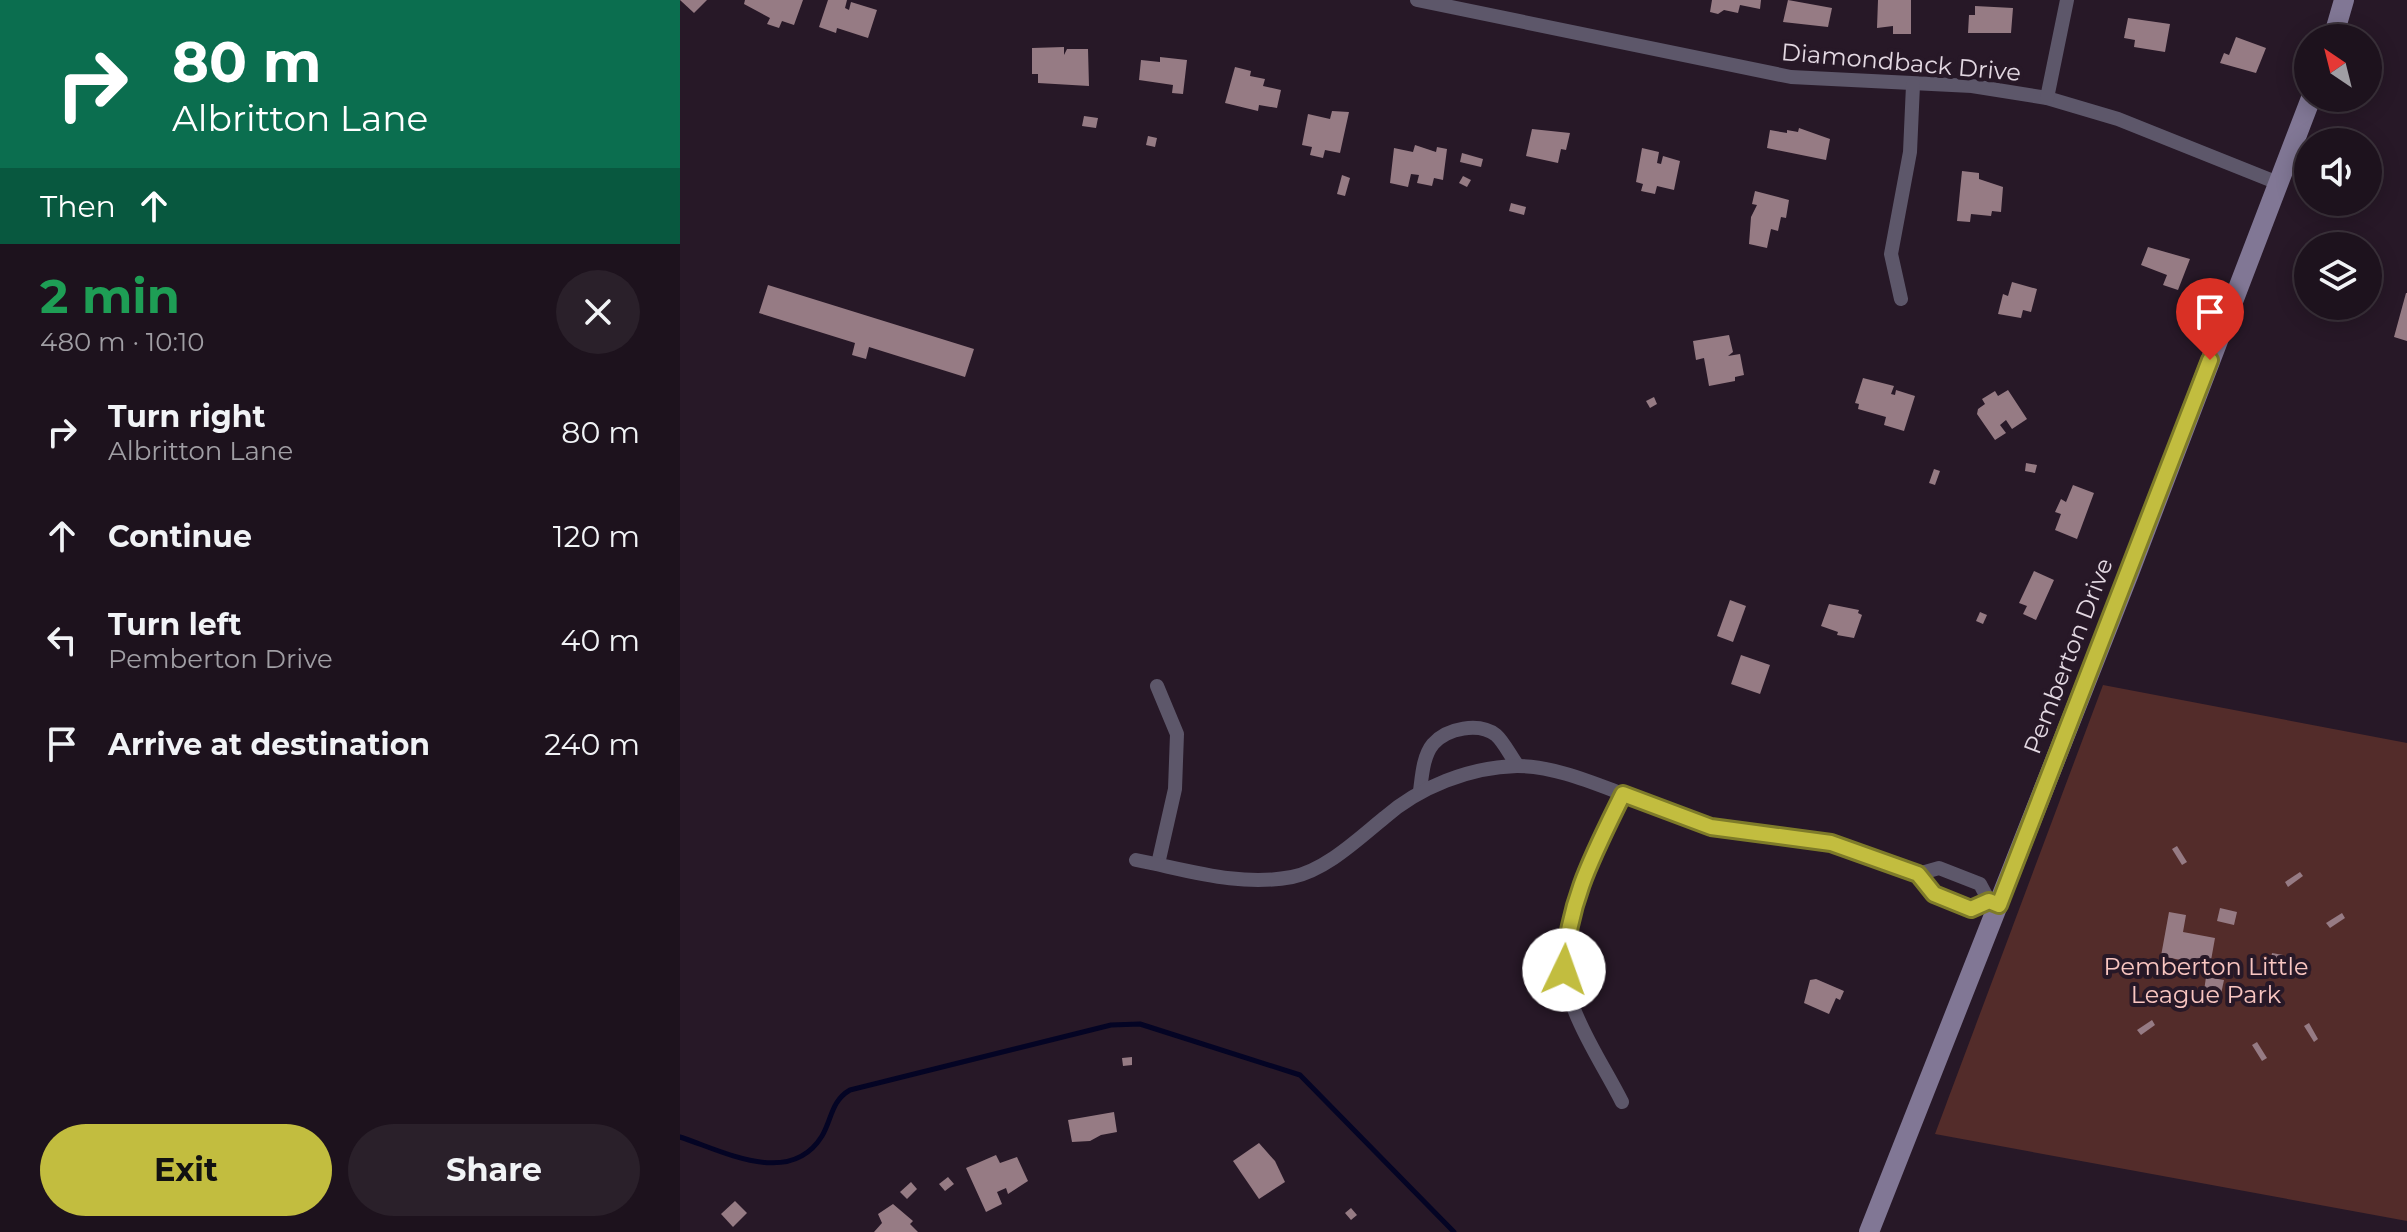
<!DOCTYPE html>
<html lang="en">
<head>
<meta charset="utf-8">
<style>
	:root { --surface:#1d121d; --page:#2a202a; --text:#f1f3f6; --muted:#a09ea4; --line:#3b323b; --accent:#c2bd3f }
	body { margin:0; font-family:Montserrat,sans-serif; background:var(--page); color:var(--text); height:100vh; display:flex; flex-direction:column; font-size:30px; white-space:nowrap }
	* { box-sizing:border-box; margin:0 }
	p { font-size:26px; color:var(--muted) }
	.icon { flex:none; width:44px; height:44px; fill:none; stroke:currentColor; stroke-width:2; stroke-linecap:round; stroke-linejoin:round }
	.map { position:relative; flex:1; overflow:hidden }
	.drawer { display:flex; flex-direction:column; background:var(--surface); width:680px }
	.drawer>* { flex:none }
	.guide { background:#0b6e4f; color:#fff; overflow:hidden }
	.needle { width:52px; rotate:325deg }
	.tools { position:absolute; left:1614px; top:24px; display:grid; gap:16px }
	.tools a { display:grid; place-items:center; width:88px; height:88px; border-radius:50%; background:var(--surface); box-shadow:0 4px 20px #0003,0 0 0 2px var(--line); font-size:40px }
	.pin { position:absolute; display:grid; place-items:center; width:68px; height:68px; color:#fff; margin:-82px -34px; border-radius:50% 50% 50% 0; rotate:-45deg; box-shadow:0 0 8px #0007 }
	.pin .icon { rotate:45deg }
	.me { position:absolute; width:88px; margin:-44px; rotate:3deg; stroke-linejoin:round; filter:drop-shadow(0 0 6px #0008) }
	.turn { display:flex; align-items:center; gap:28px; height:168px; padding:0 40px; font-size:36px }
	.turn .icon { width:104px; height:104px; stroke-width:2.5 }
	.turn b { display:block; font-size:56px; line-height:68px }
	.then { display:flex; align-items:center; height:76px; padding:0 40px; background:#0003; gap:16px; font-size:30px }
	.round { display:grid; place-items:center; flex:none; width:84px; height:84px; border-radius:42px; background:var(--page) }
	.summary { display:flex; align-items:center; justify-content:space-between; height:136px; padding:0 40px }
	h1 { font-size:48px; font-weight:700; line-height:60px; color:#1e9e55 }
	.cta { display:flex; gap:16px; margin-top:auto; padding:16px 40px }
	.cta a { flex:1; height:92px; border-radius:48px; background:var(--accent); color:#111; font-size:32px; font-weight:700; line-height:92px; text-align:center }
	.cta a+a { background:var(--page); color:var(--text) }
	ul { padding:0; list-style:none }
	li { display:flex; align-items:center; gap:24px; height:104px; padding:0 40px }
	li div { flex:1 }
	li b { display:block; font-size:30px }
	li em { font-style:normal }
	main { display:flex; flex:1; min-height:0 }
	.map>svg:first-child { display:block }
	.green { fill:#532c2a }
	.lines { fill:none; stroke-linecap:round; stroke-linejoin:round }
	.stream { stroke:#040424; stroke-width:5 }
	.building { fill:#967b84 }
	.street { stroke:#5d576a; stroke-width:14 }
	.secondary { stroke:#817795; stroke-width:20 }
	.route-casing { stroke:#7e7b29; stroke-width:20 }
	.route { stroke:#c2bd3f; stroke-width:14 }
	.labels { text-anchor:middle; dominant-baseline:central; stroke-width:8; stroke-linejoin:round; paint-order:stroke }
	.street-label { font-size:24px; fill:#e3d8e2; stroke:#271827 }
	.park-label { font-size:24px; fill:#f9c6c1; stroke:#271827 }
</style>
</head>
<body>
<main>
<section class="drawer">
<div class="guide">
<div class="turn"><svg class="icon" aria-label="right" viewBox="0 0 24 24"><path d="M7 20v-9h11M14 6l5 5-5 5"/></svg><div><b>80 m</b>Albritton Lane</div></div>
<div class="then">Then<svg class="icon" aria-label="ahead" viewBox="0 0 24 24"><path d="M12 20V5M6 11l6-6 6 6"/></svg></div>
</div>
<div class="summary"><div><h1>2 min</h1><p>480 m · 10:10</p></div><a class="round"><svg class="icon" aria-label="close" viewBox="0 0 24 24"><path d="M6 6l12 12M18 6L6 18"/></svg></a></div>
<ul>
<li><svg class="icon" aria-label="right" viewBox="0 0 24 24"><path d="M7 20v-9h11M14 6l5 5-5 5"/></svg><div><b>Turn right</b><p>Albritton Lane</p></div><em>80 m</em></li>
<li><svg class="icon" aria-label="ahead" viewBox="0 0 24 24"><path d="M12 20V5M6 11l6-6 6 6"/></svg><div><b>Continue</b></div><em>120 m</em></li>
<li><svg class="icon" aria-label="left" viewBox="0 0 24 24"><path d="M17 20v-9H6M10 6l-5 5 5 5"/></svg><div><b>Turn left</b><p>Pemberton Drive</p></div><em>40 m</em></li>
<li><svg class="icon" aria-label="arrive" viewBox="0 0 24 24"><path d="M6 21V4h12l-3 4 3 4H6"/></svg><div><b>Arrive at destination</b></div><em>240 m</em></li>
</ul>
<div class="cta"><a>Exit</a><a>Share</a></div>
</section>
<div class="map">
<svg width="1727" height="1232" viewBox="0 0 1727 1232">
	<rect width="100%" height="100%" fill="#271827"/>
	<polygon class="green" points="1423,685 1727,743 1727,1221 1255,1134"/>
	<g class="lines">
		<path class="stream" d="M 0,1137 C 43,1151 110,1188 142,1136 C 152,1119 151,1101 170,1090 L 431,1025 L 460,1024 L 620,1075 L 774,1232"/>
	</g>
	<g class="building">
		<polygon points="0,0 27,0 14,13"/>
		<polygon points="65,0 123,0 114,25 102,21 99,28 87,24 90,18 64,4"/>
		<polygon points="148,0 167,0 165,8 169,10 171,2 197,10 188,38 157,28 156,33 139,27"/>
		<polygon points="1032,0 1081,0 1080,9 1060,5 1058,13 1044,10 1038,14 1030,12"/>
		<polygon points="1108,0 1152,8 1148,27 1103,22"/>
		<polygon points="1198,0 1231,0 1231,34 1213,34 1213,26 1197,28"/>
		<polygon points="1295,6 1333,8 1331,33 1288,33 1289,15 1295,15"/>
		<polygon points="1448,18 1490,24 1485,52 1454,47 1455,40 1444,38"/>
		<polygon points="1556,37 1586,48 1576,73 1540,63 1544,53 1549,55"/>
		<polygon points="384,47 384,55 387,49 408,49 409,86 358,83 358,74 352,74 352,48"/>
		<polygon points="480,57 507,60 503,94 492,93 493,85 459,80 461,60 480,62"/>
		<polygon points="555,67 571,71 570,76 585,79 583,86 601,90 597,108 579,105 578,111 545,103"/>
		<polygon points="652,111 669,112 660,153 645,150 643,158 630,155 632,147 622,145 628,114 650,119"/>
		<polygon points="404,116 418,118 416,128 402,126"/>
		<polygon points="1119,128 1150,139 1146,160 1087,148 1090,130 1107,133 1107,130 1118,132"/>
		<polygon points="852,129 890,133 886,150 881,149 878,163 846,156"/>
		<polygon points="468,136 477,138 475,147 466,145"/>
		<polygon points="735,145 756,152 757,147 767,149 763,180 754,178 752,186 737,183 739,175 731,174 728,187 710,183 714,148 733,152"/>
		<polygon points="962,148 979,152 977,163 981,164 983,156 1000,161 994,190 977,186 975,194 961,191 963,184 956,182"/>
		<polygon points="782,153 803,159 801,167 780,162"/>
		<polygon points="1282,171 1299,173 1299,179 1323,187 1321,212 1312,211 1311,216 1291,214 1290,222 1277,221"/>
		<polygon points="662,175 670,178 665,196 657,194"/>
		<polygon points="783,176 791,180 787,187 779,183"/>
		<polygon points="1075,191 1109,200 1106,218 1101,217 1098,231 1091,229 1087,248 1069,244 1071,217 1077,205 1072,204"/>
		<polygon points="831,203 846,207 844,215 829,211"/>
		<polygon points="1468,247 1510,259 1498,290 1483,285 1487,275 1461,265"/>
		<polygon points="1332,282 1357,289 1351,312 1343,310 1341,318 1318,314 1323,294 1328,296"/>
		<polygon points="88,285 294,349 285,377 189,347 186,359 172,355 175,343 79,313"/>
		<polygon points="1726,293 1727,293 1727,341 1714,337"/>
		<polygon points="1049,335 1053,352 1048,356 1060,354 1064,375 1055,377 1055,381 1029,386 1024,358 1016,360 1013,341"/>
		<polygon points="1183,378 1214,386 1211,394 1215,395 1216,390 1235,396 1224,431 1204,425 1206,417 1178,409 1179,404 1175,403"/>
		<polygon points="1328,390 1347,419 1332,429 1326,420 1320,425 1326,433 1315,440 1297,414 1298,409 1305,404 1302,399 1315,391 1318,396"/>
		<polygon points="974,397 977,404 970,408 966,401"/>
		<polygon points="1346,463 1357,465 1355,473 1345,471"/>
		<polygon points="1254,469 1260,471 1255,485 1249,483"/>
		<polygon points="1393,485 1414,493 1397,539 1375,530 1381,514 1375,512 1381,499 1386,502"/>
		<polygon points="1354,571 1374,580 1356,620 1343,614 1347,606 1339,603"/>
		<polygon points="1050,600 1066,606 1053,642 1037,636"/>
		<polygon points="1149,604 1179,610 1178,613 1182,615 1174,638 1157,635 1158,632 1141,626"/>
		<polygon points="1300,612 1307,615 1303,624 1296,621"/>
		<polygon points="1061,655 1090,665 1080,694 1051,684"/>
		<polygon points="1497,846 1507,862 1502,865 1492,849"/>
		<polygon points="1620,872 1623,876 1608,887 1605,882"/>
		<polygon points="1540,908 1557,912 1554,925 1537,921"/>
		<polygon points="1489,912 1506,915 1503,932 1535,938 1530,966 1481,956"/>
		<polygon points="1662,913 1665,918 1650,928 1646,923"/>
		<polygon points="1592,953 1603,955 1600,973 1589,971"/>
		<polygon points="1526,977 1544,980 1541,994 1524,991"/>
		<polygon points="1136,979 1164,991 1160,1000 1156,998 1149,1014 1124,1003 1130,980"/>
		<polygon points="1472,1020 1475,1025 1461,1035 1457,1030"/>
		<polygon points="1629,1023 1638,1039 1634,1042 1624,1026"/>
		<polygon points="1577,1042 1587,1058 1582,1061 1572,1045"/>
		<polygon points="452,1057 452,1065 443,1066 442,1058"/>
		<polygon points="434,1112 437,1132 421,1135 410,1141 392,1142 388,1120"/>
		<polygon points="579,1143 595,1161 605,1182 579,1199 553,1161"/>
		<polygon points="316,1155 320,1163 337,1157 348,1181 328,1194 326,1188 317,1192 322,1204 306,1212 286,1168"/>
		<polygon points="268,1177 274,1184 265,1191 259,1184"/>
		<polygon points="231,1182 237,1189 227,1199 220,1192"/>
		<polygon points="55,1201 67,1213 53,1227 41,1214"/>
		<polygon points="213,1204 233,1221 230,1224 238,1232 194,1232 202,1223 198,1214"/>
		<polygon points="671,1208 677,1215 671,1220 665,1213"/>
	</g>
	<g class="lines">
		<g class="street">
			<polyline points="737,0 1111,77 1292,86 1367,98 1438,119 1598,183"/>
			<polyline points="1367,98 1387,0"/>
			<polyline points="1221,299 1211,254 1230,152 1233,85"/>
			<polyline points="477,686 497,734 495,789 478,864"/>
			<path d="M 740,791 C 742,776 743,756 753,744 C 767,728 799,722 816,735 C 824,742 831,757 838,766"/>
			<polyline points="943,794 1031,827 1151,843 1238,874 1259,868 1300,884 1309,901"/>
			<path d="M 456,860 C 508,870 559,887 612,877 C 646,870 678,839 704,818 C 739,787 790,767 837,766 C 873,766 911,782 943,794 C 911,861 867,934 894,1009 C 906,1041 927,1072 942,1102"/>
			<polyline points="1238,874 1254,894 1291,909 1309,901 1315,904"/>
		</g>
		<g class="secondary">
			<polyline points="1653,38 1664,0"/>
			<polyline points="1189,1232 1449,573 1631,98"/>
		</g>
	</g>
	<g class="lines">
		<defs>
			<path id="route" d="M 884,970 C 888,901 913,855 943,794 L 1031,827 L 1151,843 L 1238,874 L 1254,894 L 1291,909 L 1309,901 L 1319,905 L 1530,360"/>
		</defs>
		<use href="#route" class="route-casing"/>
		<use href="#route" class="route"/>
	</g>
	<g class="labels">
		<g class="street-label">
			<text transform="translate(1221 62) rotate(5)">Diamondback Drive</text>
			<text transform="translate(1388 656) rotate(-69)">Pemberton Drive</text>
		</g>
		<g class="park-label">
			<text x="1526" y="966">Pemberton Little<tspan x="1526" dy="28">League Park</tspan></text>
		</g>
	</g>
</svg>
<div class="tools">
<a><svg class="needle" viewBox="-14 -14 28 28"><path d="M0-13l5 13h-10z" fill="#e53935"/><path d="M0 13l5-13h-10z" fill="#a09ea4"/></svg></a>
<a><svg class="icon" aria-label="sound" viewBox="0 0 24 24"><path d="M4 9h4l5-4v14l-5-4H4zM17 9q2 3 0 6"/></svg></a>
<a><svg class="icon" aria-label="layers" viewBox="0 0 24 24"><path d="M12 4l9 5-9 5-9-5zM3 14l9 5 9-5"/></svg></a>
</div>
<div class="pin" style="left:1530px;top:360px;background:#d93025"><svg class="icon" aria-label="arrive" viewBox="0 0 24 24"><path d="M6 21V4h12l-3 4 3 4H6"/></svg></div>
<svg class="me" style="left:884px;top:970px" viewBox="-20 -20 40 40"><circle r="19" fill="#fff"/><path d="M0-13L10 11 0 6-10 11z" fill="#c2bd3f"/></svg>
</div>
</main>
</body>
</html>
